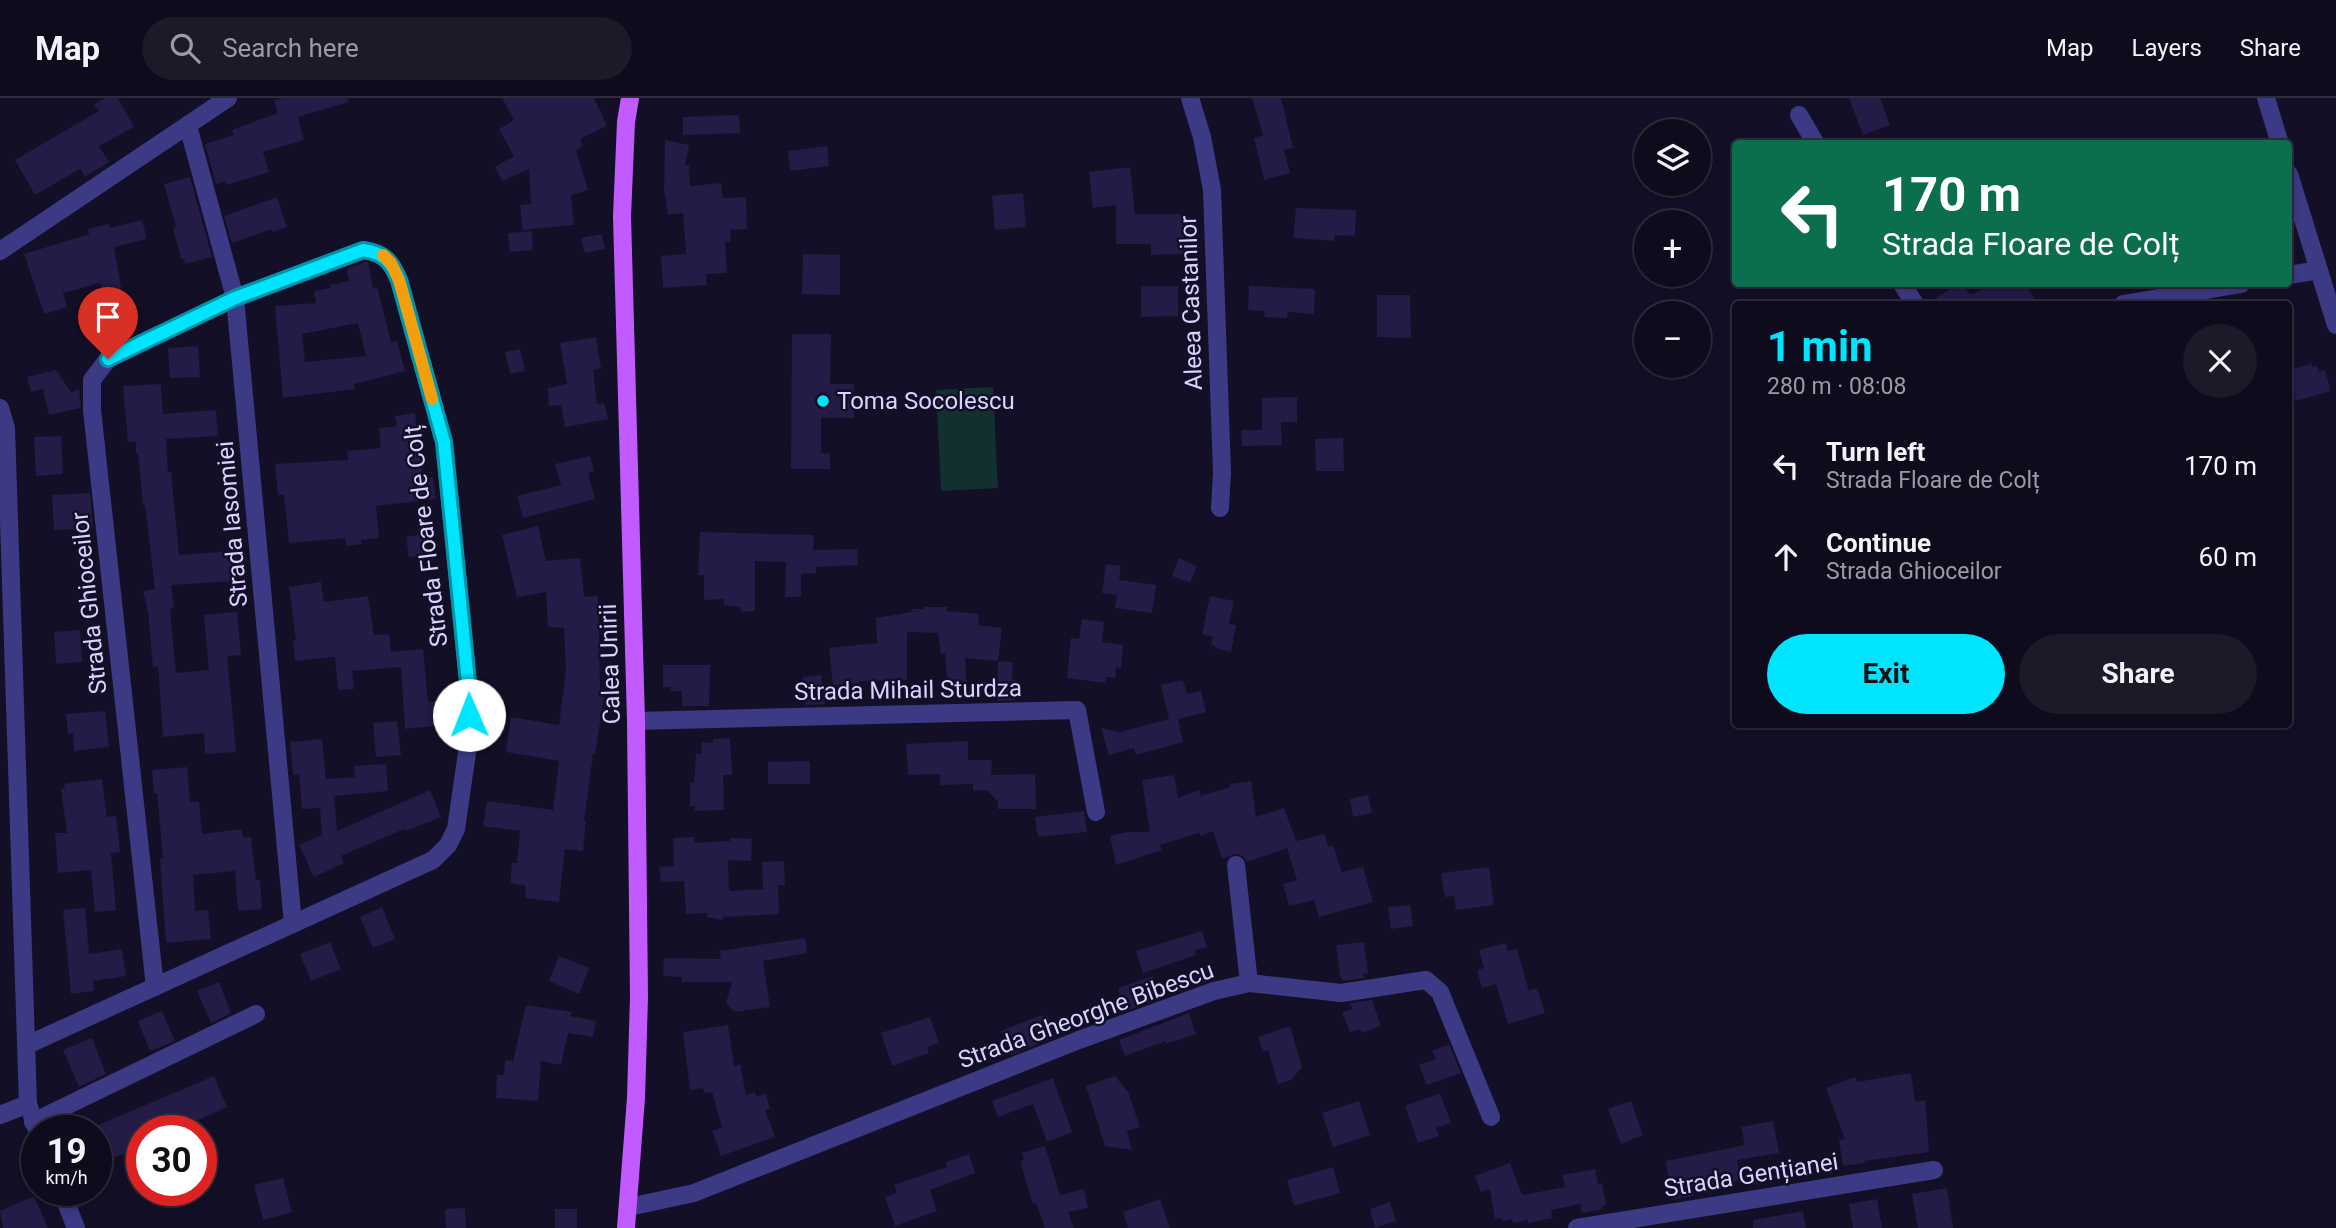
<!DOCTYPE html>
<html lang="en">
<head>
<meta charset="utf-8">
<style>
	:root { --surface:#0e0b1c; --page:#1c1929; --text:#f1f3f6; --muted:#9b9ba3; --line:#2e2b3b; --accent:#00e5ff }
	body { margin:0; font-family:Roboto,sans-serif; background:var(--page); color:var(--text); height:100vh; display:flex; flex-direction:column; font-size:26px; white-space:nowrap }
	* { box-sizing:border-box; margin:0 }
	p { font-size:23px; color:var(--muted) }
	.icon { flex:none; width:38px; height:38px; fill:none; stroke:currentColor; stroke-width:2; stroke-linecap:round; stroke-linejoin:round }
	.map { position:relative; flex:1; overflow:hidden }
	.details { position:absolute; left:1732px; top:203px; width:560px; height:427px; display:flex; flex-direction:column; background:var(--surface); border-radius:7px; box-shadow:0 4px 10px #0003,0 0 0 2px var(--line) }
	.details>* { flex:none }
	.guide { position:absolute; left:1732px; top:42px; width:560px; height:147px; border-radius:7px; box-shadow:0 4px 10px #0003,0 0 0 2px var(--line); background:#0b6e4f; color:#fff; overflow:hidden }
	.tools { position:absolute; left:1634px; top:21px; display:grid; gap:14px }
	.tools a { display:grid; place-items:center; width:77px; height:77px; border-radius:50%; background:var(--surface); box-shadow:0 4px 10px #0003,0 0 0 2px var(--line); font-size:35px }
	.speed { position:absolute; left:21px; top:1017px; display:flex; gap:14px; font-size:35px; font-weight:700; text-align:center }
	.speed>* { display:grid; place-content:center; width:91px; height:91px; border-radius:50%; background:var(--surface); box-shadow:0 4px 10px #0003,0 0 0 2px var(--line); line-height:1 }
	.speed small { font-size:18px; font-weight:400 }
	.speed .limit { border:10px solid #d22; background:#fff; color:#111 }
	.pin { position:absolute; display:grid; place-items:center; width:60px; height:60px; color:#fff; margin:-72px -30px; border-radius:50% 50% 50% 0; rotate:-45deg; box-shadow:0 0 7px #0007 }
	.pin .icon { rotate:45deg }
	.me { position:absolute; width:77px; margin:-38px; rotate:359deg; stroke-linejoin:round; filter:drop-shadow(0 0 5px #0008) }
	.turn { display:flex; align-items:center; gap:24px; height:147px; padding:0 35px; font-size:32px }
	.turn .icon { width:91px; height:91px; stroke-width:2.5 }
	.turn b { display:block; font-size:49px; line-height:60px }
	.round { display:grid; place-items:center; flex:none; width:74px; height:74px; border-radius:37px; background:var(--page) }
	.overview { display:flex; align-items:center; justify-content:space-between; height:119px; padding:0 35px }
	h1 { font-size:42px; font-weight:700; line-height:52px; color:var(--accent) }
	.primary-button { display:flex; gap:14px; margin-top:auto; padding:14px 35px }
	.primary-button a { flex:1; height:80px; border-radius:42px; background:var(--accent); color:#111; font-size:28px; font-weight:700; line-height:80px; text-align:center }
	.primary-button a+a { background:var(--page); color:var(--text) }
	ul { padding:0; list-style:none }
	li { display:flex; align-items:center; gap:21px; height:91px; padding:0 35px }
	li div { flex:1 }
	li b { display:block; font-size:26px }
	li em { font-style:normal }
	header { display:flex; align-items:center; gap:42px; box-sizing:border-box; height:98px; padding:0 35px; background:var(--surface); border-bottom:2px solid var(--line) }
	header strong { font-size:33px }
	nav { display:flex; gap:38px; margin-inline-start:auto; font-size:24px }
	.search { width:490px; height:63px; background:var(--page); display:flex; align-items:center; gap:18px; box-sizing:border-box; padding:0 24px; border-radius:38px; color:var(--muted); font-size:26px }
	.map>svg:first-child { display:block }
	.green { fill:#12302f }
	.building { fill:#241b47; fill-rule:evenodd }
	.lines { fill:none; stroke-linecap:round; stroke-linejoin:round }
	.minor { stroke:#3d3a85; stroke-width:18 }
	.major { stroke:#c25bff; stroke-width:18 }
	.route-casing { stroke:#0095a6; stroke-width:18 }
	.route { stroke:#00e5ff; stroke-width:12 }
	.slow { stroke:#f59e0b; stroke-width:12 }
	.poi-dot { fill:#00e5ff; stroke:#130f26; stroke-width:2.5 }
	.labels { text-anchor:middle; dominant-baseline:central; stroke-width:5; stroke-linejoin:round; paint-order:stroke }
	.street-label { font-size:24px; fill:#d9d4ff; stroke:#130f26 }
	.poi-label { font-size:24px; fill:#d9d4ff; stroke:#130f26; text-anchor:start }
</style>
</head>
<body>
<header>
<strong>Map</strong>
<div class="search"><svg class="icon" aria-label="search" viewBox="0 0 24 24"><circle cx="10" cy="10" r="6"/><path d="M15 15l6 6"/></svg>Search here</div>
<nav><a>Map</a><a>Layers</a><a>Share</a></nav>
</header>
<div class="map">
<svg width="2336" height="1130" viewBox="0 0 2336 1130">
	<rect width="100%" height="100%" fill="#130f26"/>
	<polygon class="green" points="993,289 998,390 941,393 936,292"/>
	<g class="building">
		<polygon points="105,0 118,0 134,29 99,48 109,64 85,79 80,71 35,97 15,62 99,13 94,6"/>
		<polygon points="283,0 348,0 349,4 298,19 304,42 263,54 269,74 226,87 225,83 216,86 205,46 234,37 232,32 278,15 274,2"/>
		<polygon points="502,0 594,0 607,28 580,41 583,48 576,52 588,92 571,97 574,127 523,132 520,107 531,106 529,71 502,83 495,69 514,58 499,31 514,22"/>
		<polygon points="1252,0 1281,0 1293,50 1284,52 1290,75 1264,82 1254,40 1263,37"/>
		<polygon points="1849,0 1880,0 1890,27 1863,37"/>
		<polygon points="739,17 740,35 683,37 683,19"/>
		<polygon points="665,42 689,47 685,67 689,67 690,88 721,85 723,100 746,99 747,131 730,132 731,144 725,144 727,175 706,176 707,187 663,190 661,158 686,156 683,115 668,117 664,92"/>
		<polygon points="827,48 829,68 790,73 788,53"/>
		<polygon points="1130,69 1135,116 1181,116 1181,119 1191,121 1191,143 1183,146 1183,156 1151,157 1151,146 1116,146 1116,107 1093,110 1089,74"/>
		<polygon points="190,79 212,159 185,166 184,161 181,161 173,130 176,129 164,86"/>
		<polygon points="1023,95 1026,129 995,132 992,98"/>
		<polygon points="277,99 287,129 273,134 272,131 232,145 224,118"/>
		<polygon points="1296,110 1356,112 1355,138 1335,137 1334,143 1293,140"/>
		<polygon points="142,122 147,141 114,149 123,200 105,205 100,185 63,195 67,209 44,216 24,156 89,136 88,131 109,126 110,130"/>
		<polygon points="532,133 533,152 510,154 508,135"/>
		<polygon points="602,136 605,151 585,155 581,140"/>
		<polygon points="803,156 840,157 840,197 802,196"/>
		<path d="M 365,164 L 368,164 L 373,190 L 377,189 L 391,244 L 397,243 L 405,273 L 354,286 L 355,291 L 283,300 L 275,208 L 316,205 L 314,193 L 331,190 L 331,187 L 349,183 L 347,171 ZM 358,225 L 366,258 L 305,264 L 302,236 Z"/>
		<polygon points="1959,186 1963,186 1970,197 1995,186 2027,186 2034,201 2024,206 1926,206"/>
		<polygon points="1141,188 1178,188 1178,218 1141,219"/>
		<polygon points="1249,188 1315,191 1314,216 1288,214 1287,220 1264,219 1265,213 1248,212"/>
		<polygon points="1377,197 1410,197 1411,240 1377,239"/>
		<polygon points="123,225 127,239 106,249 100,231"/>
		<polygon points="792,236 831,236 830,286 854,286 854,320 821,320 821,355 830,356 830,371 791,371"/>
		<polygon points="596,239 601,270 593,272 597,306 604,305 608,321 565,329 561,307 549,308 548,290 567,286 560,245"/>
		<polygon points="198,248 200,279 170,280 168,250"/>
		<polygon points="520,251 525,273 510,276 505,254"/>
		<polygon points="2311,266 2313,269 2317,268 2319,274 2325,272 2331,293 2295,303 2295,300 2289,302 2289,272"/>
		<polygon points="56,272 71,294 79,291 81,310 49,317 43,291 31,294 27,279"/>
		<polygon points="161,286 163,316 216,312 218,338 166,341 168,374 171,374 179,457 232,453 234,483 171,487 174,510 170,511 176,575 209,572 204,517 237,514 241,557 227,558 236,654 205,656 204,635 163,639 158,568 153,569 148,514 143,493 155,491 145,407 143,407 138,355 136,355 136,344 128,344 123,288"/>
		<polygon points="1297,299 1297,324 1281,324 1282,347 1242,348 1241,332 1262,332 1262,300"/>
		<polygon points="415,315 423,381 433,379 436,401 376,408 379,440 361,442 361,446 346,448 345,440 289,445 284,397 278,397 275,366 348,362 347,353 381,350 379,330 397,328 395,318"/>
		<polygon points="61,338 63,376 36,378 34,339"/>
		<polygon points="1343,340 1344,373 1316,373 1315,341"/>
		<polygon points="590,358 594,373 588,375 595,401 523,420 517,398 561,387 555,366"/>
		<polygon points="90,395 93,430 54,432 52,397"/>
		<polygon points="538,428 546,463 580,460 584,499 598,498 600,591 605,592 595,656 593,656 584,723 586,723 583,753 565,751 559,804 525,800 526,788 510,785 512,765 517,765 520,733 483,728 487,703 553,712 559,663 506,654 511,619 559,627 566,572 564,530 548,529 546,494 517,499 502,437"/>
		<polygon points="700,434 814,437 813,452 857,451 858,467 816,469 816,475 801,476 801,499 785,499 786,464 755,463 755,513 741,514 740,509 724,507 724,501 704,502 704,477 698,477"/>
		<polygon points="424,436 427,457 409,459 406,439"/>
		<polygon points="1179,460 1197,468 1190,485 1172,478"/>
		<polygon points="1106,466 1121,468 1119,482 1156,487 1152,515 1115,510 1117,497 1102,495"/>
		<polygon points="321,484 324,504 368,498 374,537 389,536 391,554 423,551 428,604 452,602 454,626 405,631 401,569 352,573 354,591 338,592 335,559 295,563 293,542 296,542 289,489"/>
		<polygon points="1210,498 1234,503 1229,526 1236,527 1231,554 1215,550 1216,548 1211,547 1213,539 1202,536"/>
		<polygon points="924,509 947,509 947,513 979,516 978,527 1002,530 998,563 1013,564 1012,582 1016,582 1015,602 997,603 998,563 965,560 967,593 948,594 945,556 941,556 938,535 907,534 907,582 859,583 859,585 833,587 829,550 877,545 876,520 912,514 912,511 924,511"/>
		<polygon points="1082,521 1104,524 1102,544 1123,547 1121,570 1116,569 1115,580 1106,579 1105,585 1067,580 1071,540 1079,541"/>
		<polygon points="80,532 82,564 56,566 54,534"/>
		<polygon points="663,567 710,567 709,608 682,608 682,593 671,593 671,589 663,589"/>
		<polygon points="821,577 825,606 805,607 803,579"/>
		<polygon points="1183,582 1187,596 1201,593 1206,614 1178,621 1183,644 1136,657 1134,650 1109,657 1101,630 1120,634 1169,621 1161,587"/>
		<polygon points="105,613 109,649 74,653 73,635 68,636 66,616"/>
		<polygon points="397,623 401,657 376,659 373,625"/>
		<polygon points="730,640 732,677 723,677 724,712 695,713 695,708 690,708 690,685 694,685 696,655 701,656 702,644 713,645 713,641"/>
		<polygon points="322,641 326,681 355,679 354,668 386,666 388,693 334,698 337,733 430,692 441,719 406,733 404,731 341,758 344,765 314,779 299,747 322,737 320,710 302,711 299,676 293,677 290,644"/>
		<polygon points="968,643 968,662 992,662 991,677 1035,676 1036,711 998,711 998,704 987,692 973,693 973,686 940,687 940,676 908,677 906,646"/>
		<polygon points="810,663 810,686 768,686 768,664"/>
		<polygon points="187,669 190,704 199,703 202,736 242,731 243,740 251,739 256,782 260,782 262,811 238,813 235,773 193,777 195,813 208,812 211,841 166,845 160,761 163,760 157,695 154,695 152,672"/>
		<polygon points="1174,677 1178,700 1199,692 1201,698 1230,689 1230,686 1251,683 1256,719 1284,710 1296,743 1325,736 1328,749 1333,747 1342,774 1363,769 1373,804 1319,819 1314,802 1289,808 1283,786 1297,782 1287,750 1247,764 1243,758 1235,756 1222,761 1213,733 1201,738 1199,735 1160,747 1162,752 1116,767 1110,738 1128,734 1150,734 1142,682"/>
		<polygon points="102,681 107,719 116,718 120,754 111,755 116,812 95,814 91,772 58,775 55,735 67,735 61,691 65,691 64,686"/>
		<polygon points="1368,697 1372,715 1353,719 1350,701"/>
		<polygon points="1084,713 1087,734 1038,739 1035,719"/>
		<polygon points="694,739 694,745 730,743 730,740 752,741 751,763 728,762 729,793 763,791 762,764 784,763 785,787 778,787 779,816 724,819 722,822 707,819 707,815 686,816 684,783 661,784 659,769 674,768 673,740"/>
		<polygon points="1489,769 1494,807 1456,812 1454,798 1445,799 1441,775"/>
		<polygon points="1410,807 1413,828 1391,831 1388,809"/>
		<polygon points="382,809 395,841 373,850 360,819"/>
		<polygon points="85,810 89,856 122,851 126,878 93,883 94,893 71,896 63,812"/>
		<polygon points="1202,833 1207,849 1195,852 1196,857 1143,875 1136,853"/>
		<polygon points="805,840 807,855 763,863 770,909 734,914 726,905 732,884 682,884 682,879 663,878 664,860 721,861 719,853"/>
		<polygon points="330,844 341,871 311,883 300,856"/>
		<polygon points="1364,844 1368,875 1363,876 1364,880 1343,883 1340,878 1336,847"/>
		<polygon points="1506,845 1508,853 1517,851 1529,893 1537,890 1545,915 1508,926 1496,886 1482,890 1477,872 1484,870 1479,852"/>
		<polygon points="559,858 589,870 579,896 549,883"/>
		<polygon points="1153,878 1161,900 1126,913 1118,890"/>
		<polygon points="219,884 231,915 211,925 197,893"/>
		<polygon points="1372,902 1381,928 1361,935 1360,931 1350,934 1342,914 1352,911 1350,905"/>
		<polygon points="526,907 572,914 570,918 596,923 593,939 568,935 561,967 541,963 538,1003 496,1000 497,977 504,977 505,962 513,963"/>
		<polygon points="162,913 175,943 150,953 138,923"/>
		<polygon points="1189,915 1196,936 1166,946 1166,943 1125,958 1119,942"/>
		<polygon points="1042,917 1052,940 1011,957 1001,933"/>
		<polygon points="930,919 939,945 927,949 929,955 892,968 881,935"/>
		<polygon points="728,927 734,968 740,966 746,997 755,994 756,998 766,996 770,1011 765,1012 775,1039 721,1058 712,1033 722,1029 712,994 704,995 703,990 690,992 683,934"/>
		<polygon points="1290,928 1302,969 1291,982 1278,986 1268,952 1263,954 1258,939"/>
		<polygon points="92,940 106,976 79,989 63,952"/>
		<polygon points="1449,946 1461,975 1427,987 1419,967 1436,961 1432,953"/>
		<polygon points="1911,975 1915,1004 1925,1002 1929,1054 1864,1063 1865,1065 1843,1068 1839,1042 1845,1041 1826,990 1855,979 1857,984"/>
		<polygon points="214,978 227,1009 177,1032 142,1032 142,1048 96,1067 96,1028"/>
		<polygon points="1115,978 1128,994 1140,1029 1127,1033 1132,1052 1105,1048 1086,988"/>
		<polygon points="1053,980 1072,1034 1047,1044 1033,1006 998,1019 992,1003"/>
		<polygon points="1440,995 1451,1025 1436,1030 1439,1038 1418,1045 1405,1008"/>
		<polygon points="1359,1003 1370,1037 1333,1049 1322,1015"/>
		<polygon points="1631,1003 1643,1037 1621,1046 1608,1011"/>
		<polygon points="1773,1023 1779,1055 1737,1062 1741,1082 1693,1092 1694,1098 1672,1102 1666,1063 1745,1047 1741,1029"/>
		<polygon points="1045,1048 1060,1097 1084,1091 1088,1110 1068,1114 1074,1130 1045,1130 1036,1105 1033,1106 1020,1063 1024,1062 1022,1055"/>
		<polygon points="969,1056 975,1075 930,1092 937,1113 895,1128 885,1099 897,1095 894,1087 947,1069 946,1064"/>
		<polygon points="1510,1065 1522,1097 1565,1089 1562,1077 1595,1071 1598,1086 1602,1085 1606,1107 1602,1108 1602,1111 1582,1115 1580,1106 1551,1112 1553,1120 1528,1125 1528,1122 1513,1125 1512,1121 1503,1123 1502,1120 1495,1121 1490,1091 1481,1094 1475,1078"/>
		<polygon points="1333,1069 1340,1095 1294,1108 1287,1082"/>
		<polygon points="283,1080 292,1114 263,1122 254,1087"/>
		<polygon points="1947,1090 1953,1130 1918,1130 1912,1096"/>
		<polygon points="34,1098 48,1130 3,1130 0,1113"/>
		<polygon points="1160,1101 1170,1130 1128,1130 1123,1114"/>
		<polygon points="1877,1101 1882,1130 1853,1130 1849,1106"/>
		<polygon points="1390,1104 1396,1123 1375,1130 1370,1111"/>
		<polygon points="465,1110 466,1130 446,1130 445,1111"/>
		<rect x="555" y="1111" width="22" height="19"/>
		<polygon points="1803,1113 1806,1130 1753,1130 1753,1122"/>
	</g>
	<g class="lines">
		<g class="minor">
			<polyline points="1190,0 1202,39 1212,92 1222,374 1220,410"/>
			<polyline points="2266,0 2280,46"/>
			<polyline points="1799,17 1816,46"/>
			<polyline points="188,28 235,200 293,826"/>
			<polyline points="2289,76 2336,227"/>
			<polyline points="0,153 228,0"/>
			<polyline points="2289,177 2319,172"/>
			<polyline points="1902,186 1915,206"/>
			<polyline points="2123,206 2241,186"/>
			<polyline points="0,310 6,330 28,1006 37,1032"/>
			<polyline points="636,623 1077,612 1096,714"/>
			<polyline points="1236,767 1249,885"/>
			<path d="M 27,947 L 433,762 L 448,747 L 456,731 L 469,641 L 469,594 L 444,344 L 399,182 C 391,163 384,155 364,152 L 235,200 L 108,261 L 92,282 L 92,312 L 155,889"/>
			<polyline points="0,1017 28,1006"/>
			<polyline points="33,1024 256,916"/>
			<polyline points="61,1092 76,1130"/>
			<polyline points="629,1109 694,1095 1079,942 1214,893 1249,885 1341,895 1426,882 1440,894 1491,1019"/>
			<polyline points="1577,1130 1934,1072"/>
		</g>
		<polyline class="major" points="626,1130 636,1000 639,899 636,623 622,118 626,24 630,0"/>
	</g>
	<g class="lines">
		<defs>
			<path id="route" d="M 108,261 L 235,200 L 363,152 C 384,155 391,163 399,182 L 444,344 L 469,594 L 469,617"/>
		</defs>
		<use href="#route" class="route-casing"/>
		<use href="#route" class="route"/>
		<polyline class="slow" points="383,157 391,165 399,182 432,301"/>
	</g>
	<circle class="poi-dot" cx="823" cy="303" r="7"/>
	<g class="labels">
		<g class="street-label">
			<text transform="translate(1191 205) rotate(-92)">Aleea Castanilor</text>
			<text transform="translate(232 426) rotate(-95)">Strada Iasomiei</text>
			<text transform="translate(426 438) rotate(-97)">Strada Floare de Colț</text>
			<text transform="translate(89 505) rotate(-96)">Strada Ghioceilor</text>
			<text transform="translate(610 566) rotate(-92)">Calea Unirii</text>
			<text transform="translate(908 592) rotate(-1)">Strada Mihail Sturdza</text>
			<text transform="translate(1086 917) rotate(-20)">Strada Gheorghe Bibescu</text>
			<text transform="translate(1751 1077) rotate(-9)">Strada Gențianei</text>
		</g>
		<g class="poi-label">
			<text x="837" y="303">Toma Socolescu</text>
		</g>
	</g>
</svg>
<div class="tools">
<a><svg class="icon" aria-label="layers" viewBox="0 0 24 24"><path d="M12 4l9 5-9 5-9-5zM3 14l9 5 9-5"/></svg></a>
<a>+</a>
<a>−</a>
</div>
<div class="speed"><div>19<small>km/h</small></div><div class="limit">30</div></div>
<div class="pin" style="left:108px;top:261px;background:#d93025"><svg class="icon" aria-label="arrive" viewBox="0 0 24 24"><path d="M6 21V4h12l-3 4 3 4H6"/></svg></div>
<svg class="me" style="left:469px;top:617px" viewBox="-20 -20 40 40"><circle r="19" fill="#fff"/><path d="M0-13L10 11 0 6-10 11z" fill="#00e5ff"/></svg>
<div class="guide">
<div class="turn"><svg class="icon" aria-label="left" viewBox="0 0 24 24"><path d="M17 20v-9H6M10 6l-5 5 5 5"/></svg><div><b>170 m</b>Strada Floare de Colț</div></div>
</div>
<section class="details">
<div class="overview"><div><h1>1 min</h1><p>280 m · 08:08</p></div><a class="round"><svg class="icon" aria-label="close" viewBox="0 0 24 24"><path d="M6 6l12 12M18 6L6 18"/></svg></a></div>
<ul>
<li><svg class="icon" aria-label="left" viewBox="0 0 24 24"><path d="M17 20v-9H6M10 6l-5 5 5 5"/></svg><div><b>Turn left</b><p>Strada Floare de Colț</p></div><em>170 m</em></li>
<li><svg class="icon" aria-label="ahead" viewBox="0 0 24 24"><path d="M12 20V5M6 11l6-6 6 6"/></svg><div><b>Continue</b><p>Strada Ghioceilor</p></div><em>60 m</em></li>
</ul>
<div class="primary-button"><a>Exit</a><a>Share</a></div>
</section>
</div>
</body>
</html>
